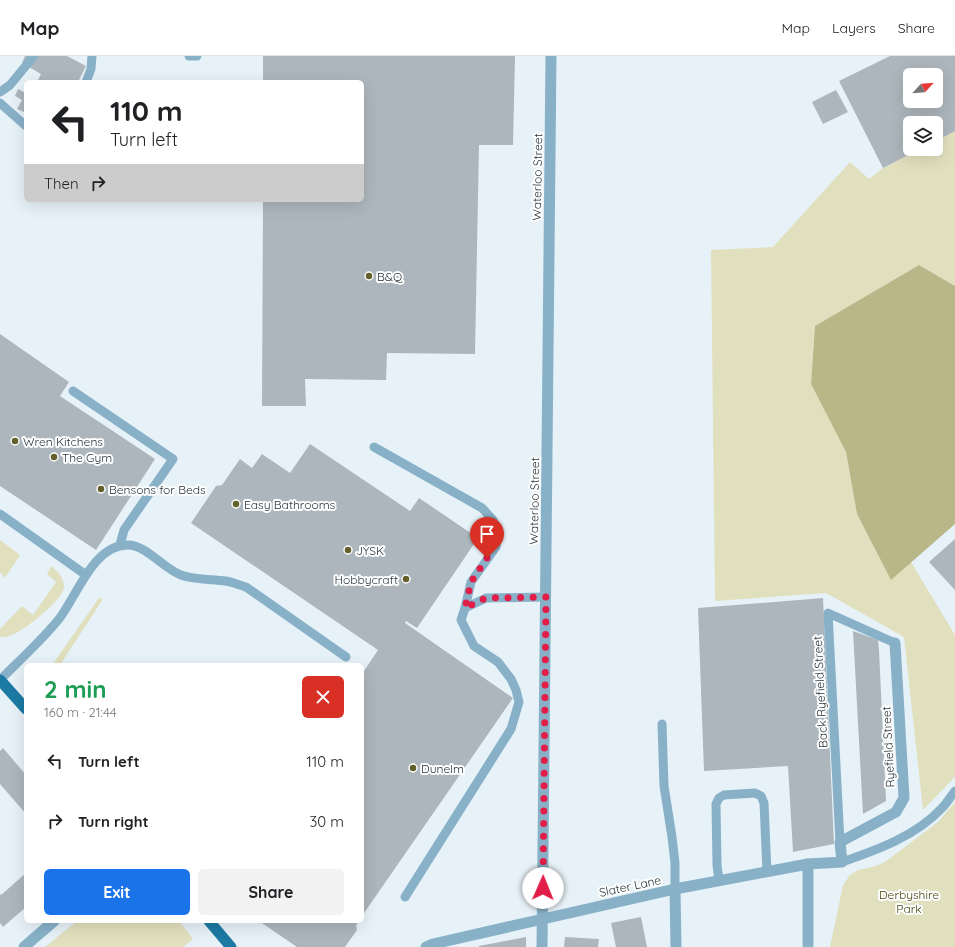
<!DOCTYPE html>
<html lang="en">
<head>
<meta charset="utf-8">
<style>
	:root { --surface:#fff; --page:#f2f2f2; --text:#202124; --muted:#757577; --line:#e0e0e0; --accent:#1a73e8 }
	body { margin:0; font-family:Quicksand,sans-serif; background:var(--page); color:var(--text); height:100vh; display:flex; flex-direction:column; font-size:15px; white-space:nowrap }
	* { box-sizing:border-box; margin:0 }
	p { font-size:13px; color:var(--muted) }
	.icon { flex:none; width:22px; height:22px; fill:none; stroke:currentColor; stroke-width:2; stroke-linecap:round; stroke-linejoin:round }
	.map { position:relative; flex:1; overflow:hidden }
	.details { position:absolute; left:24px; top:607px; width:340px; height:260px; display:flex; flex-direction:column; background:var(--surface); border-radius:6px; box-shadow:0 4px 16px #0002 }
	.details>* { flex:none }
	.banner { position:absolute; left:24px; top:24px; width:340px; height:122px; border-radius:6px; box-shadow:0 4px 16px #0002; background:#fff; color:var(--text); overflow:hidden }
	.needle { width:26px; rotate:64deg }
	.controls { position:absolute; left:903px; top:12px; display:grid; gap:8px }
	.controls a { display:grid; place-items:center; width:40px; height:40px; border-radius:6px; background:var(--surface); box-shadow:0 4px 16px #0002; font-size:20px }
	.pin { position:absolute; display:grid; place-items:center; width:34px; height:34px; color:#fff; margin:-41px -17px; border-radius:50% 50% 50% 0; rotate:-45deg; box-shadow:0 0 4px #0007 }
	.pin .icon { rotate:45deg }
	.me { position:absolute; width:44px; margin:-22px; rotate:1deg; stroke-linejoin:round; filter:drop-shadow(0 0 3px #0008) }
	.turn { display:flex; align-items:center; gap:14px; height:84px; padding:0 20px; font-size:18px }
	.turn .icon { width:52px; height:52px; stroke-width:2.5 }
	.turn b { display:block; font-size:28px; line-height:34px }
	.then { display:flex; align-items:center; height:38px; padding:0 20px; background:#0003; gap:8px; font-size:15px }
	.round { display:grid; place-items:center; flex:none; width:42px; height:42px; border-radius:6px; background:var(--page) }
	.headline { display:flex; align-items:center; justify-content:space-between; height:68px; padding:0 20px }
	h1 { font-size:24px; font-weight:700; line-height:30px; color:#1e9e55 }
	.cta { display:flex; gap:8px; margin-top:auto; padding:8px 20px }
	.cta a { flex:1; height:46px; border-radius:6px; background:var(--accent); color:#fff; font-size:16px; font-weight:700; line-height:46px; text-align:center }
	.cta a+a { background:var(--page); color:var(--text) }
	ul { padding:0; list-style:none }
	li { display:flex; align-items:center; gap:12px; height:60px; padding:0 20px }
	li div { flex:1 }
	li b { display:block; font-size:15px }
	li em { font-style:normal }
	header { display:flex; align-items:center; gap:24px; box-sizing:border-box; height:56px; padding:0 20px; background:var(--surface); border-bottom:1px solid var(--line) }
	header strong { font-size:19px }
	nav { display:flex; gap:22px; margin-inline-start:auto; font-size:14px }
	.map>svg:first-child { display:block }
	.green { fill:#e1e0be }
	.water { fill:#b9b788 }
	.building { fill:#acb6bc; fill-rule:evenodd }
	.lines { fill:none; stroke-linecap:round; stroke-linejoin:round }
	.service { stroke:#88b1c8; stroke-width:9 }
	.minor { stroke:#88b1c8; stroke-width:11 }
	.tertiary { stroke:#88b1c8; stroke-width:11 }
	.primary { stroke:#1c7aa4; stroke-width:11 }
	.route { stroke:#e11d48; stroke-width:7; stroke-dasharray:0 12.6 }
	.poi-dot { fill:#63602c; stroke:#fcfeff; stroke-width:1.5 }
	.labels { text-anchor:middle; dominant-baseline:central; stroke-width:4; stroke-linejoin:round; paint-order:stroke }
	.street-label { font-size:12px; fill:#2d3133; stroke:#fcfeff }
	.poi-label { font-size:12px; fill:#2d3133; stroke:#fcfeff; text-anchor:start }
	.park-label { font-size:12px; fill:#49450b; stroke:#fcfeff }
</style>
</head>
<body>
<header>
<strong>Map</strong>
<nav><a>Map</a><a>Layers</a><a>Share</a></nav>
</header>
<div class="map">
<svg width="955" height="891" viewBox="0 0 955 891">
	<rect width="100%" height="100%" fill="#e7f2f8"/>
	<g class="green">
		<polygon points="955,75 955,230 919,209 815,270 811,328 846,396 857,458 891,523 911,506 955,579 955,719 954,722 923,754 904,581 826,537 715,545 711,194 773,191 850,106 869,123 883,112 920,93 936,93 936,85"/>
		<polygon points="0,484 20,499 5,522 0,516"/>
		<path d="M 51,510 C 58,516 64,521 64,531 C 63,544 22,577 9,580 C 6,581 3,581 0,581 L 0,573 L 22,550 L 33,559 L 56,526 L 47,518 Z"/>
		<polygon points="99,542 103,543 60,609 52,609"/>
		<polygon points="955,746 955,891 830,891 843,829 850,819 858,814 876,810 885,806 938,766"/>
		<polygon points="77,865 179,865 193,883 183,891 45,891"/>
	</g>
	<polygon class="water" points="919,209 955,230 955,468 891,524 857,458 846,396 811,328 815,270"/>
	<g class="building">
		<polygon points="25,0 67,0 86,10 78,26 37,26 41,18 22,7"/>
		<polygon points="263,0 515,0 513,89 479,89 475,298 387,297 386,324 305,323 306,350 262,350 263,144 362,144 362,26 263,26"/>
		<path d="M 890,0 L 955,0 L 955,75 L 936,85 L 936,67 L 910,67 L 910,93 L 920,93 L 883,112 L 839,25 ZM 910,19 L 936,19 L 936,45 L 910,45 Z"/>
		<polygon points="18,33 24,36 26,33 26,57 17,53 22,44 15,40"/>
		<polygon points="836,34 848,56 823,68 812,46"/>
		<polygon points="0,278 69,326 60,340 155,403 96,494 0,430"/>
		<polygon points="310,388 410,455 419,442 478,482 417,572 406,565 405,567 513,642 362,860 362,618 378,594 191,467 216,430 222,429 240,403 252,412 262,398 290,417"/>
		<polygon points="955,483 955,534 929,506"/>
		<polygon points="823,542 834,788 793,796 788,710 704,715 698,552"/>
		<polygon points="853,575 878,584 879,594 886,745 863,758"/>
		<polygon points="3,692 26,719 26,758 0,728 0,695"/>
		<polygon points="26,817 26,851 3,871 0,867 0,838 1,839"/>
		<polygon points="641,861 647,891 616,891 611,867"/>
		<polygon points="259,865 359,865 356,869 357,874 345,891 297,891"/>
		<polygon points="526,881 526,891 479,891 479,890"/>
		<polygon points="565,881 599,883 598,891 564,891"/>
	</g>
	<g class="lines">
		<g class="service">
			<polyline points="189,0 197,0"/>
			<polyline points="86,26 91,13 92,0"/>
			<polyline points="0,36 10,29 34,0"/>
			<polyline points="0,47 26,70"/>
			<polyline points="73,335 173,403 124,474 120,489"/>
			<polyline points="374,391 482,452 493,464 497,479 496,491 471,526 465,552"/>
			<polyline points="0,458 86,519"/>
			<path d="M 0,624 C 20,604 42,584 59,563 C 77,540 94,487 129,489 C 147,490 164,513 181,519 C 195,524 211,523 226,525 C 232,526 239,529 246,531 L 346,601"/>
			<polyline points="662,668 664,730 672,781 675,807 675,833"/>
			<polyline points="840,786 828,557 895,587"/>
			<path d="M 842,806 C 877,794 916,780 942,752 C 947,747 951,740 955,735"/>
			<polyline points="719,825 717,809 716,748 719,742 724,739 755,737 761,740 764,747 767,816"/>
			<polyline points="405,841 511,673 519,646 516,634 511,623 498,606 474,590 461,564 465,552 486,542 546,541"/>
		</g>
		<g class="minor">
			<polyline points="808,808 808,891"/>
			<polyline points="675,833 676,891"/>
			<polyline points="543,863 675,833 808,808 842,806 840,786 896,756 904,742 895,587"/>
			<polyline points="24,891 54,865"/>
		</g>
		<g class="tertiary">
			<polyline points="426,891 433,888 543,863"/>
			<polyline points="542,891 551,0"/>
		</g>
		<g class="primary">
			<polyline points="0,624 26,653"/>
			<polyline points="209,865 231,891"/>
		</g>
	</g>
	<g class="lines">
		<polyline class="route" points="487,502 471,526 465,552 486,542 546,541 543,832"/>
	</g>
	<g class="poi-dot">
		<circle cx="369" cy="220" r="4"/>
		<circle cx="15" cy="385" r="4"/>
		<circle cx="54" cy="401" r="4"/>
		<circle cx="101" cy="433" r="4"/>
		<circle cx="236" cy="448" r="4"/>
		<circle cx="348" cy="494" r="4"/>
		<circle cx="406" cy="523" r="4"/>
		<circle cx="413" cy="712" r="4"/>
	</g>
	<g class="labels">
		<g class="street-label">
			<text transform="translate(537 121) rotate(-89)">Waterloo Street</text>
			<text transform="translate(534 445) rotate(-89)">Waterloo Street</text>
			<text transform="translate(820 636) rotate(-93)">Back Ryefield Street</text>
			<text transform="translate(888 691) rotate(-93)">Ryefield Street</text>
			<text transform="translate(630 830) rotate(-12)">Slater Lane</text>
		</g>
		<g class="poi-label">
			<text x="377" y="220">B&amp;Q</text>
			<text x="23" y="385">Wren Kitchens</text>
			<text x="62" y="401">The Gym</text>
			<text x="109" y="433">Bensons for Beds</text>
			<text x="244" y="448">Easy Bathrooms</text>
			<text x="356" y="494">JYSK</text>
			<text x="398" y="523" text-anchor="end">Hobbycraft</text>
			<text x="421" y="712">Dunelm</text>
		</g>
		<g class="park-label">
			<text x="909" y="838">Derbyshire<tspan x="909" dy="14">Park</tspan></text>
		</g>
	</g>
</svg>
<div class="controls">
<a><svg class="needle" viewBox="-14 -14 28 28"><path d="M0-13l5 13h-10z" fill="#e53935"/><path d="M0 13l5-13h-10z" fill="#757577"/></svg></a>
<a><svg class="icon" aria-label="layers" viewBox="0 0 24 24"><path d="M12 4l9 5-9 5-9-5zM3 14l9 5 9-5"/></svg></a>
</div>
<div class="pin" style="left:487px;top:502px;background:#d93025"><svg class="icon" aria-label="arrive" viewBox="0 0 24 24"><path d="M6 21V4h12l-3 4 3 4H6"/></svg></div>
<svg class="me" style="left:543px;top:832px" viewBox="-20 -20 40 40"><circle r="19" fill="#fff"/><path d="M0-13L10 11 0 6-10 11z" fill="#e11d48"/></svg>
<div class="banner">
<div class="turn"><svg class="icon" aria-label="left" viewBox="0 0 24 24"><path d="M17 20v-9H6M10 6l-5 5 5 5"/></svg><div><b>110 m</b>Turn left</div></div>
<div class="then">Then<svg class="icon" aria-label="right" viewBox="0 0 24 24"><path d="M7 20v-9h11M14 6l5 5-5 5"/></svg></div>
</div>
<section class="details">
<div class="headline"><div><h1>2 min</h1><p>160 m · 21:44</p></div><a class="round" style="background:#d93025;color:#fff"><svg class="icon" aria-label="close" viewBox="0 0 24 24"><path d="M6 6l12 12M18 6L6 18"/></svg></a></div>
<ul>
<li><svg class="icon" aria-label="left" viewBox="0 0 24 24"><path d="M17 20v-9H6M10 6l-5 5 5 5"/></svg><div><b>Turn left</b></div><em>110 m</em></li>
<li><svg class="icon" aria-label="right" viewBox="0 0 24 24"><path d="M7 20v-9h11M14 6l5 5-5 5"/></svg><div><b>Turn right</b></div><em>30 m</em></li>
</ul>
<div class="cta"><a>Exit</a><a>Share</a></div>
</section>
</div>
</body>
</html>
